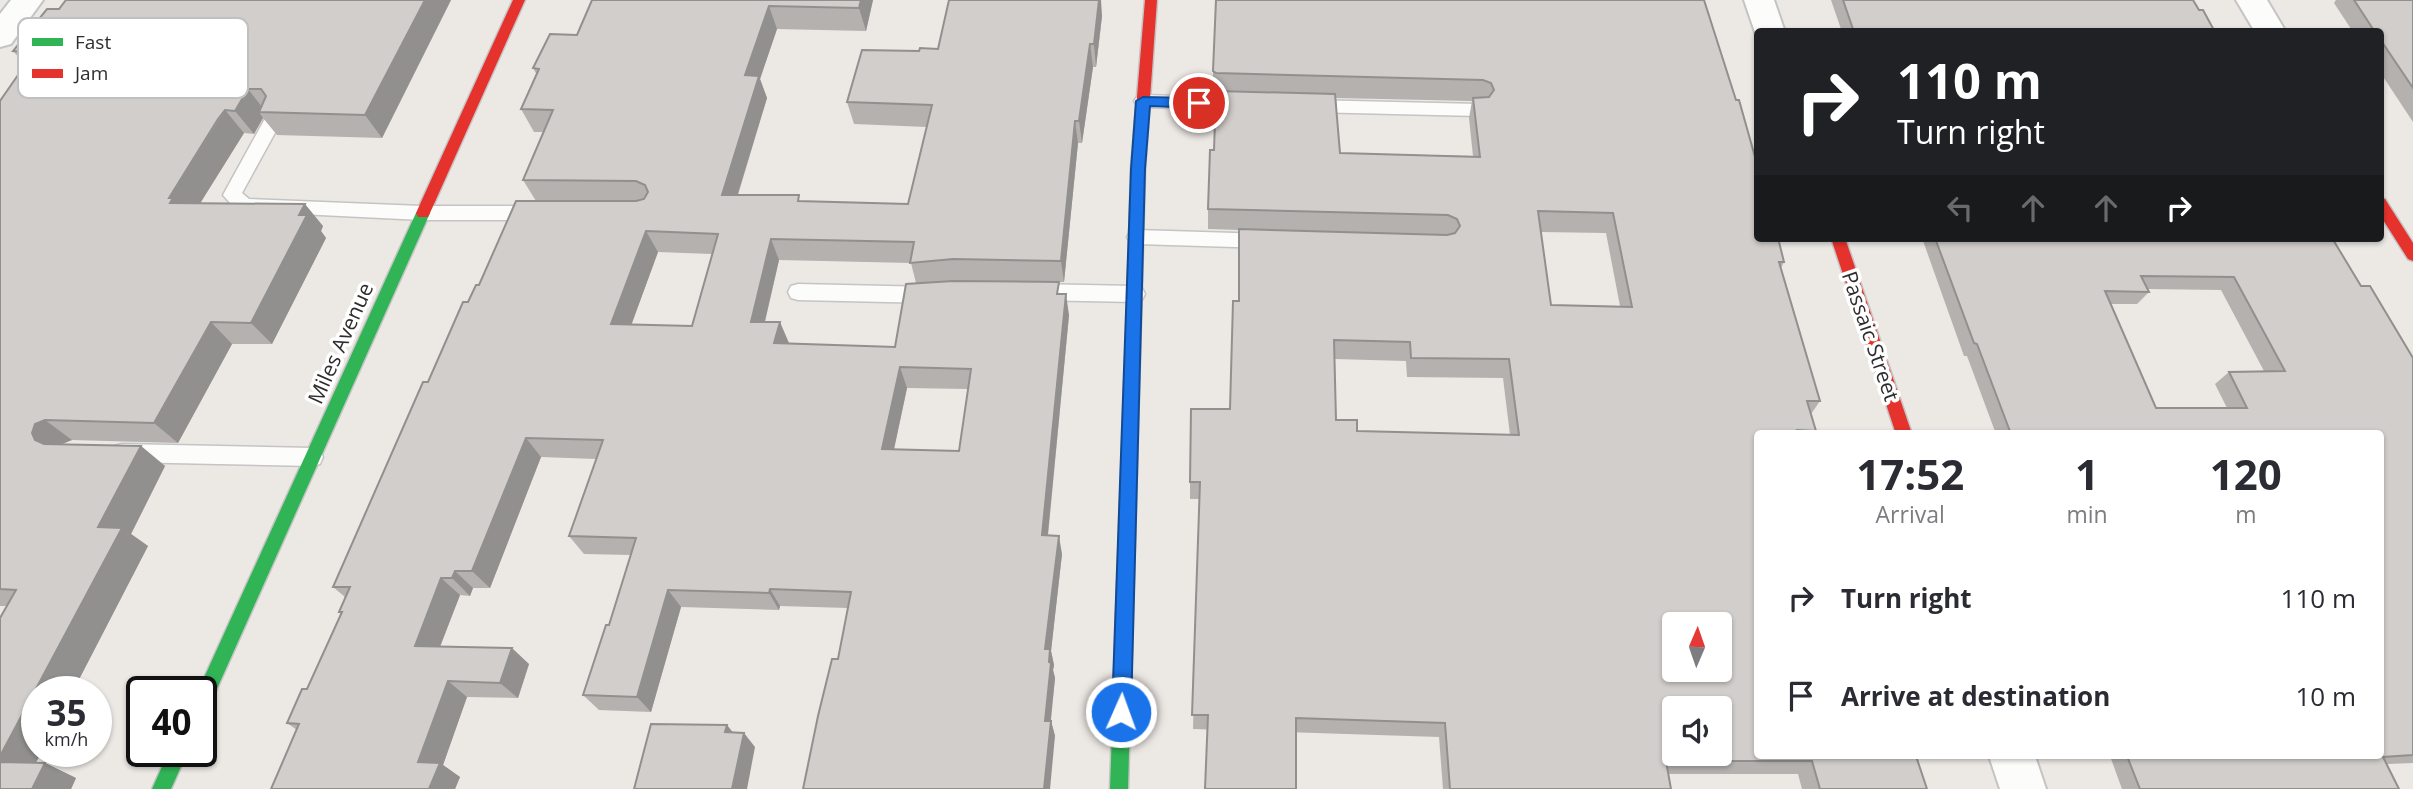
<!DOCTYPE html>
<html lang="en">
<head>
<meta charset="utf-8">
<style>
	:root { --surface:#fff; --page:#f7f7f7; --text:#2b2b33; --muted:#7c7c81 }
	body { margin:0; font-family:"Open Sans",sans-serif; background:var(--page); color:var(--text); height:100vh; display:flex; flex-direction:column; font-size:26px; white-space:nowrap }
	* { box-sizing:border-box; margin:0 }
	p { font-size:23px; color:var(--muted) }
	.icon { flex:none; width:38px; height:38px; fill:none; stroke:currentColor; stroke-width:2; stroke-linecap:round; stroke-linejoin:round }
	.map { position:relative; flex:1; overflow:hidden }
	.drawer { position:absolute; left:1754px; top:430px; width:630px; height:329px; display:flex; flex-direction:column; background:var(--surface); border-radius:7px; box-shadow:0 2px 5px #0004 }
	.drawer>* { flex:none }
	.banner { position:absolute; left:1754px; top:28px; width:630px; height:214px; border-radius:7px; box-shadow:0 2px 5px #0004; background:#202124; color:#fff; overflow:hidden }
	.needle { width:46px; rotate:2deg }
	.tools { position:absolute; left:1662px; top:612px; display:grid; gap:14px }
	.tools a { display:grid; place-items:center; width:70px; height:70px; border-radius:7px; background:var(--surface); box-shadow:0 2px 5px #0004; font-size:35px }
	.speed { position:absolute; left:21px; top:676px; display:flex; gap:14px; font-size:35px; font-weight:700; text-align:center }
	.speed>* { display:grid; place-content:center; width:91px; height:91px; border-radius:50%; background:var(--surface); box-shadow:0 2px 5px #0004; line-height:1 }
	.speed small { font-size:18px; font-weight:400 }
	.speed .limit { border:4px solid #111; border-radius:10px; background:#fff; color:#111 }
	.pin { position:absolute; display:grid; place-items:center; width:60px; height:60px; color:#fff; margin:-30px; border:4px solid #fff; border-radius:50%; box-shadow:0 2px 7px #0007 }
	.me { position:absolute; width:77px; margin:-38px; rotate:2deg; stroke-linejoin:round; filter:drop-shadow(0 0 5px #0008) }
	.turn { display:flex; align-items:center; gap:24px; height:147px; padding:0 28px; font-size:32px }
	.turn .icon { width:91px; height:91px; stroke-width:2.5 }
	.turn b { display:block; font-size:49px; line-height:60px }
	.lanes { display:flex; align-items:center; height:66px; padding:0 28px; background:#0003; justify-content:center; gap:35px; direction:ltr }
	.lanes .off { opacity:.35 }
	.eta { display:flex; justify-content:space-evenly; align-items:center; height:119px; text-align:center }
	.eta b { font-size:42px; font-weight:700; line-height:49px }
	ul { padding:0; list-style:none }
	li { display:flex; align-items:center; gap:21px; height:98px; padding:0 28px }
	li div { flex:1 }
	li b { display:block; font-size:26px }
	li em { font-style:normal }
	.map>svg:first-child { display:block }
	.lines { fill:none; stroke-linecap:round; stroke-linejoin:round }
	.lane-casing { stroke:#c5c4c5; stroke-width:3 }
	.street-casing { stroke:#c5c4c5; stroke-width:4 }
	.fast-casing { stroke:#c5c4c5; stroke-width:3 }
	.jam-casing { stroke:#c5c4c5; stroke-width:3 }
	.lane { fill:#fcfcfb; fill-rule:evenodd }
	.street { fill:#fcfcfb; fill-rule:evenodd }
	.fast { fill:#30b455; fill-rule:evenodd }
	.jam { fill:#e5322d; fill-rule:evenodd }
	.wall { fill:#b4b1af; fill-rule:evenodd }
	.shaded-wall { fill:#92908e }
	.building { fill:#d1cecb; stroke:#92908e; stroke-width:2; fill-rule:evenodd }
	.route { fill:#1a73e8; stroke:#114b97; stroke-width:2 }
	.labels { text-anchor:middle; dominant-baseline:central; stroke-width:7; stroke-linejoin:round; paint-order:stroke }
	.street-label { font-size:21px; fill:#2e2e2e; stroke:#fff }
	.key { fill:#fff; stroke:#c0c0c0; stroke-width:2 }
	.key-label { font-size:19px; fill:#2e2e2e }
</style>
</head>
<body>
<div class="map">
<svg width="2413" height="789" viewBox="0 0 2413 789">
	<rect width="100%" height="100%" fill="#ece8e4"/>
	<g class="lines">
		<defs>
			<g id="lane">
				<polygon points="1143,95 1243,98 1249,100 1252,104 1249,108 1243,110 1143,107 1137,105 1134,101 1137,97"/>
				<polygon points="1310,100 1478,104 1484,105 1487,110 1484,115 1478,116 1310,112 1304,110 1301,106 1304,102"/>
				<polygon points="273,114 279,115 282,120 242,193 249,199 422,206 539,206 546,208 549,213 546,218 539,220 422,220 237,211 223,195 267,115"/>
				<polygon points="1137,230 1267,234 1274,236 1277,241 1274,246 1267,248 1137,244 1130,242 1127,237 1130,232"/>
				<polygon points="798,284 932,287 939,289 942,295 939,301 932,303 798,300 791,298 788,292 791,286"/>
				<polygon points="1034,284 1135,286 1142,288 1145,294 1142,300 1135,302 1034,300 1027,298 1024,292 1027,286"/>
				<polygon points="122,444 312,448 320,450 323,457 320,464 312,466 122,462 114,460 111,453 114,446"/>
			</g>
			<g id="street">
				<polygon points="11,0 43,0 11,44 0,47 0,14"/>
				<polygon points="1744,0 1774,0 1785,32 1757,32 1757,38"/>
				<polygon points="2236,0 2267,0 2286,32 2255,32"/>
				<polygon points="1989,756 2035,756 2046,789 2000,789"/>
			</g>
			<g id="fast">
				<polygon points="423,208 430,213 207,711 201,714 201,691 198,691 416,213"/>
				<polygon points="1135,276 1142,282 1128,789 1110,789 1128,282"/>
				<polygon points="169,751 188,751 171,789 152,789"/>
			</g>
			<g id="jam">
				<polygon points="513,0 525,0 430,213 428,217 418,217 416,213"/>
				<polygon points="1145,0 1157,0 1145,169 1142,282 1135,288 1128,282 1131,169"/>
				<polygon points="2380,198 2385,199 2413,243 2413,261 2408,259 2380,215"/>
				<polygon points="1831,238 1845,238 1912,434 1896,434"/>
			</g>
		</defs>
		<use href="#lane" class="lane-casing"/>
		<use href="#street" class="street-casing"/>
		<use href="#fast" class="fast-casing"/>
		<use href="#jam" class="jam-casing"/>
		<use href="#lane" class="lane"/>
		<use href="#street" class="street"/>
		<use href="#fast" class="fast"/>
		<use href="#jam" class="jam"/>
	</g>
	<g class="wall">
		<polygon points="66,0 451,0 382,138 277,135 263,118 254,134 244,133 200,203 323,226 321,231 326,238 272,344 232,344 178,443 72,440 62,444 141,446 165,466 131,534 148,546 73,691 37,691 37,751 42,751 36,763 45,763 76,778 71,789 0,789 7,606 0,606 0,101 25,64 13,51 59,9"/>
		<path d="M 592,0 L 873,0 L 866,31 L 777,29 L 760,79 L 767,98 L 738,195 L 801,201 L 908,204 L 927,127 L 854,124 L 847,102 L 919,51 L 938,49 L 1102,16 L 1096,67 L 1093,67 L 1082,143 L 1078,143 L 1064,282 L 956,281 L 1060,294 L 1069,315 L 1048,536 L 1062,554 L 1051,651 L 1054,665 L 1053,670 L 1055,678 L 1051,721 L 1055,736 L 838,659 L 848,608 L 780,606 L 779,610 L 681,607 L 651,712 L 599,710 L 583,695 L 609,625 L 631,555 L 584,554 L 569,536 L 596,459 L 541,457 L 490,588 L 473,588 L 470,596 L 460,595 L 440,647 L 529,664 L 518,698 L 467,697 L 443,765 L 460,777 L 455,789 L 271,789 L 297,730 L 287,723 L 307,689 L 341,614 L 339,612 L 345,597 L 333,587 L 428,382 L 468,302 L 536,201 L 523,180 L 543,132 L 534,132 L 521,109 L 537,75 L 533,68 L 577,35 ZM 658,252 L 712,254 L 692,326 L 631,325 ZM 779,260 L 911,263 L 916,283 L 895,347 L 789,344 L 789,343 L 765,322 ZM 907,388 L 968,389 L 959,451 L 894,449 Z"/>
		<path d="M 1704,0 L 1784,262 L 1781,268 L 1820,401 L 1811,414 L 1816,431 L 1814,434 L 1757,434 L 1916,756 L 1927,789 L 1802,789 L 1798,774 L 1668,774 L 1671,789 L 1443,789 L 1439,737 L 1193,729 L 1199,499 L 1190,499 L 1190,482 L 1230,409 L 1239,301 L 1239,230 L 1208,229 L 1208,209 L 1214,150 L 1215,94 L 1213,92 L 1213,71 ZM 1336,98 L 1472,101 L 1469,118 L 1473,156 L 1340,153 ZM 1541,232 L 1606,233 L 1620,306 L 1551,305 ZM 1335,359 L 1406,361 L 1407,377 L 1503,378 L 1510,435 L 1357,431 L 1336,420 Z"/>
		<polygon points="1831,0 2193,0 2199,10 2215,32 1842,32"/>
		<polygon points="2336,0 2413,0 2413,122 2380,72 2380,32 2353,32 2334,3"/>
		<path d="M 1922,238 L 2332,238 L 2361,286 L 2413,358 L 2413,763 L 2387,764 L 2399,789 L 2122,789 L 2110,756 L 2380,756 L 2380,434 L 1996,434 L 1967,356 L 1964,356 ZM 2148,289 L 2221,290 L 2264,371 L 2229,372 L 2215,384 L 2227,408 L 2156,408 L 2110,304 L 2137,304 L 2149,292 Z"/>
	</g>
	<g class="shaded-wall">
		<polygon points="425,0 451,0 382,138 365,115"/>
		<polygon points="861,0 873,0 866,31 859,8"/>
		<polygon points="1099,0 1101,0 1102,16 1096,67 1094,44"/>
		<polygon points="769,6 777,29 760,79 767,98 731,216 722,195 745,75"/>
		<polygon points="1090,44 1093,67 1082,143 1079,121"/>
		<polygon points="248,89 266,112 259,112 263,118 254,134 235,111"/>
		<polygon points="225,110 244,133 191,218 170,203 169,198"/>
		<polygon points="1075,121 1078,143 1064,282 1061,261"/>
		<polygon points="305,204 323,226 321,231 326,238 272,344 251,323 299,215"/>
		<polygon points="646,231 658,252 624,345 611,324"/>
		<polygon points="771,239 779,260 760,342 751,322"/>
		<polygon points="1066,294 1069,315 1046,553 1042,535"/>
		<polygon points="211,322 232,344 178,443 154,423"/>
		<polygon points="780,322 789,343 783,364 774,343"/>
		<polygon points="900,367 907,388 890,468 882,449"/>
		<polygon points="45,420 72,440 62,444 59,453 35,440 32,433 35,424"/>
		<polygon points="526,438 541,457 490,588 472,571"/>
		<polygon points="141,446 165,466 131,534 148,546 73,691 37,691 37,751 42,751 29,776 0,763 0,756 98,527"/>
		<polygon points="1059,536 1062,554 1051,651 1054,665 1053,670 1055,678 1049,735 1045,721 1045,649"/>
		<polygon points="455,571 473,588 470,596 452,578"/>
		<polygon points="441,578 460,595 434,662 415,646"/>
		<polygon points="770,589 780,606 779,610 769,593"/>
		<polygon points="668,590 681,607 651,712 637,697"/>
		<polygon points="512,648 529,664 518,698 500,683"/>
		<polygon points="448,681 467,697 443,765 460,777 455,789 429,789 418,762"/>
		<polygon points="1051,721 1055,736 1050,789 1044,789"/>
		<polygon points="727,725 739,740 725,732"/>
		<polygon points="744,733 755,747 747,789 732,789"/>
		<polygon points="45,763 76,778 71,789 32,789"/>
	</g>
	<g class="building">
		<polygon points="66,0 425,0 365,115 259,112 266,96 261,89 248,89 235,111 225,110 218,119 169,198 173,198 170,203 305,204 299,215 307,215 251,323 211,322 154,423 45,420 35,424 32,433 35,440 44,444 141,446 98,527 122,528 0,756 0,618 16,590 0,589 0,101 34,52 13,51 47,9 59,9"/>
		<path d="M 592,0 L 861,0 L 859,8 L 769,6 L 745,75 L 759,76 L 722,195 L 799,195 L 798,201 L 908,204 L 932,105 L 847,102 L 862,50 L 919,51 L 920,48 L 938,49 L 949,0 L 1099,0 L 1094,44 L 1090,44 L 1079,121 L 1075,121 L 1061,261 L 953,259 L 910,263 L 914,242 L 771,239 L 751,322 L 780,322 L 774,343 L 895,347 L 906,284 L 953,281 L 1059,282 L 1057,294 L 1066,294 L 1042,535 L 1059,536 L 1045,649 L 1050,649 L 1049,662 L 1051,663 L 1045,721 L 1051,721 L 1044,789 L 803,789 L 818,716 L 832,659 L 838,659 L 851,592 L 770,589 L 769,593 L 668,590 L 637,697 L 583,695 L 606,625 L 609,625 L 636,538 L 569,536 L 603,440 L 526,438 L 472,571 L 455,571 L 452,578 L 441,578 L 415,646 L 512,648 L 500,683 L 448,681 L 418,762 L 440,763 L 429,789 L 271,789 L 299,724 L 287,723 L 302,689 L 307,689 L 342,612 L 339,612 L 350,587 L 333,587 L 423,382 L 428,382 L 463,302 L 468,302 L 476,285 L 479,285 L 516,201 L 636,201 L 644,199 L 648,192 L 645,185 L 636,181 L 523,180 L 553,110 L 521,109 L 539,69 L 533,68 L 550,34 L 577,35 ZM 646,231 L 718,234 L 692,326 L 611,324 ZM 900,367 L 971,369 L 959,451 L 882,449 Z"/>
		<path d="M 1216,0 L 1704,0 L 1736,100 L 1739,100 L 1757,164 L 1757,238 L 1778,238 L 1784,262 L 1779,262 L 1820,401 L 1807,401 L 1816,431 L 1797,430 L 1798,434 L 1757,434 L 1757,756 L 1916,756 L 1927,789 L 1820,789 L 1812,761 L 1666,761 L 1671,789 L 1450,789 L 1445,723 L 1296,718 L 1296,789 L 1205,789 L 1208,715 L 1192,715 L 1200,482 L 1190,482 L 1191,409 L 1230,409 L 1233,301 L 1239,301 L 1239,229 L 1447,235 L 1455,233 L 1460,226 L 1457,219 L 1448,215 L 1208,209 L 1210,150 L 1214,150 L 1216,91 L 1335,94 L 1340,153 L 1480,157 L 1473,98 L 1489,97 L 1494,90 L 1491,83 L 1483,80 L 1216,73 L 1213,71 ZM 1538,211 L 1613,213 L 1632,307 L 1551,305 ZM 1334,340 L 1410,342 L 1411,358 L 1509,359 L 1519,435 L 1357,431 L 1357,420 L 1336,420 ZM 1675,625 L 1720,625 L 1720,670 L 1675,670 ZM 1675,709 L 1720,709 L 1720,754 L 1675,754 Z"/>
		<polygon points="1843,0 2193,0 2199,10 2203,10 2215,32 1854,32"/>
		<polygon points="2354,0 2413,0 2413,88 2380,39 2380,32 2375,32"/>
		<path d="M 1935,238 L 2332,238 L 2361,286 L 2370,286 L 2413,358 L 2413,755 L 2383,757 L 2399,789 L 2140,789 L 2127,756 L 2380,756 L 2380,434 L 2011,434 L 1977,344 L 1974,343 ZM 2141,276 L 2234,277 L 2285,371 L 2229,372 L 2247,408 L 2156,408 L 2105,291 L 2149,292 Z"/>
		<polygon points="651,724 727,725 725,732 744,733 732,789 634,789"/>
		<polygon points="0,762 45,763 32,789 0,789"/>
	</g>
	<polygon class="route" points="1143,97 1199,98 1205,103 1199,108 1150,106 1145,169 1131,712 1128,719 1121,721 1115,719 1112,712 1131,169 1136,101"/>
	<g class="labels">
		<g class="street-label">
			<text transform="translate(1871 336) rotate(71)">Passaic Street</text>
			<text transform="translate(340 343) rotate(-66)">Miles Avenue</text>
		</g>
	</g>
	<rect x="18" y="18" width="230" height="80" rx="10" class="key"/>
	<rect x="32" y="38" width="31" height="8" fill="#30b455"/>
	<rect x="32" y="69" width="31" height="9" fill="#e5322d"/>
	<g class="key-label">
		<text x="75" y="49">Fast</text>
		<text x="75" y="80">Jam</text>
	</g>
</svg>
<div class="tools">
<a><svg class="needle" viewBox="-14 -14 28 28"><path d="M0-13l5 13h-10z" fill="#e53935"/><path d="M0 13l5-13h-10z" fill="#7c7c81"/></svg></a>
<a><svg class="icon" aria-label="sound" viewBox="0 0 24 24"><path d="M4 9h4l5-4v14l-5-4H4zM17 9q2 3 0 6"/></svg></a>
</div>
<div class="speed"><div>35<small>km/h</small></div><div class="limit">40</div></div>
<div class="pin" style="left:1199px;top:103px;background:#d93025"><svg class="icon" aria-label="arrive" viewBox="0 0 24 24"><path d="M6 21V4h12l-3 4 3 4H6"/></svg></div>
<svg class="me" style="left:1121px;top:712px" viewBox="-20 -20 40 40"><circle r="17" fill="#1a73e8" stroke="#fff" stroke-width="3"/><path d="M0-11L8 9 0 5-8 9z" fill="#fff"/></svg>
<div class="banner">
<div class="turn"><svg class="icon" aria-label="right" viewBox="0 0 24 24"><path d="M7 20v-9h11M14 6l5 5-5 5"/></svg><div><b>110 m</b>Turn right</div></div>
<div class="lanes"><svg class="icon off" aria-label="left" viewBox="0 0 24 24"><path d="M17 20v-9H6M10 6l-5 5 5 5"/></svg><svg class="icon off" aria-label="ahead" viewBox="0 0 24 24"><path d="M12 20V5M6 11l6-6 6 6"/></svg><svg class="icon off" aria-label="ahead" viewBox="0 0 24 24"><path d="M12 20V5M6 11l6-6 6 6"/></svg><svg class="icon" aria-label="right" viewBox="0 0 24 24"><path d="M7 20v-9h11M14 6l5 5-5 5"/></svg></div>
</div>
<section class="drawer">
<div class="eta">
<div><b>17:52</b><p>Arrival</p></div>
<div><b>1</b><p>min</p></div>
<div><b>120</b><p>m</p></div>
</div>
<ul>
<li><svg class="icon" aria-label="right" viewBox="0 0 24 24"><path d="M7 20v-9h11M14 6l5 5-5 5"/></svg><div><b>Turn right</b></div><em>110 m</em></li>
<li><svg class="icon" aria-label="arrive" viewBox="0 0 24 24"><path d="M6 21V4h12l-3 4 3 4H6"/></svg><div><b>Arrive at destination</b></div><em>10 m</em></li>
</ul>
</section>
</div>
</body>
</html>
